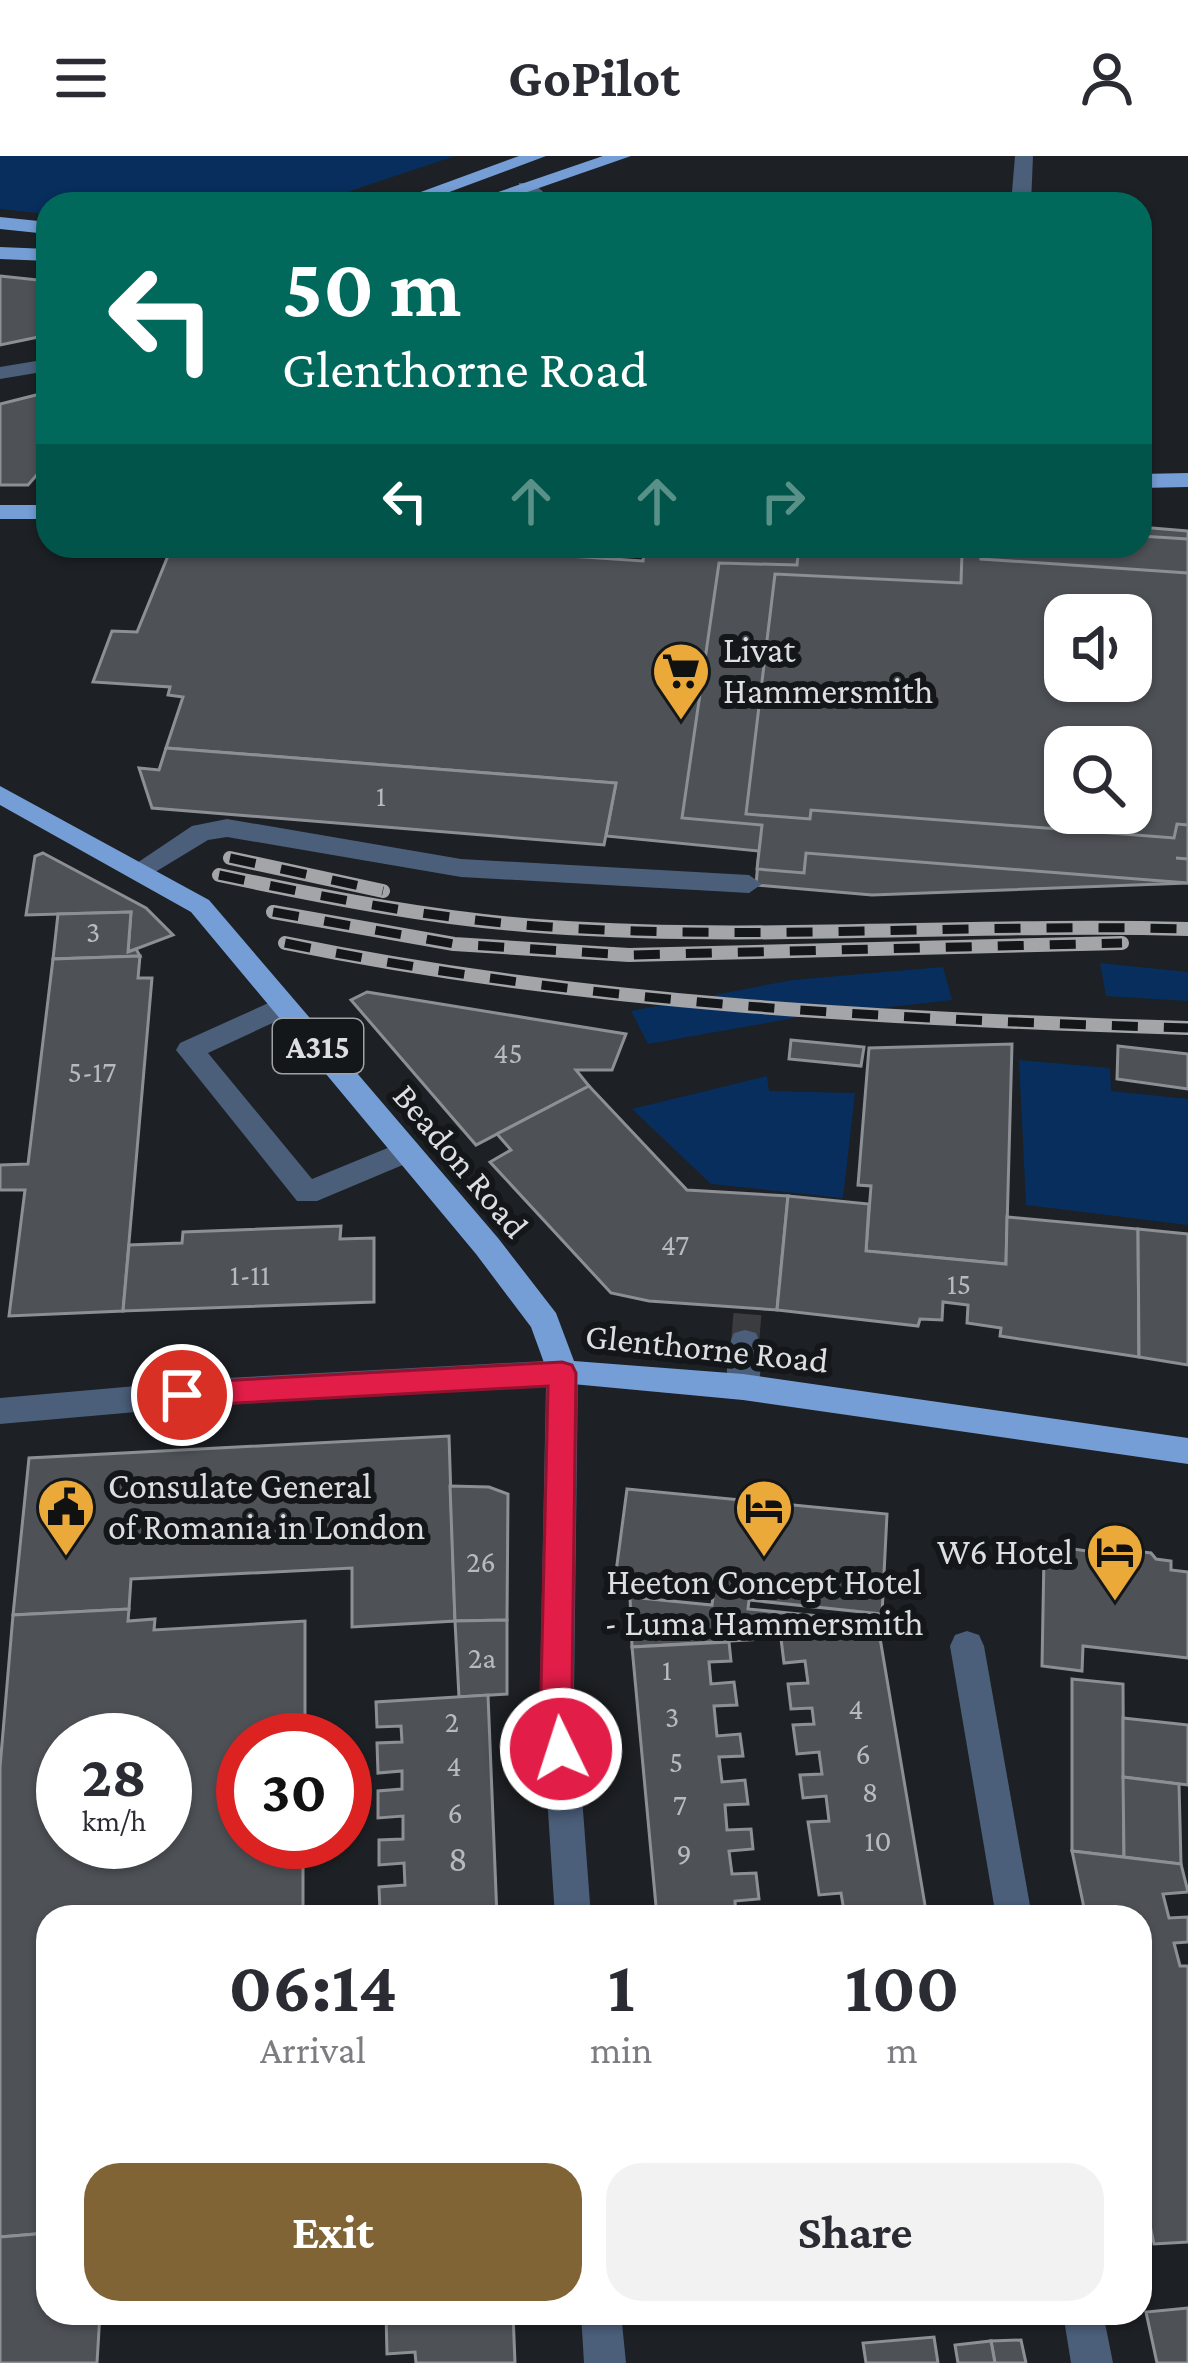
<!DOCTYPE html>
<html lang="en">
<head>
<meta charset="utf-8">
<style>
	:root { --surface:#fff; --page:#f2f2f3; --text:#2b2b33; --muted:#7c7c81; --accent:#816436 }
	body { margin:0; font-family:"Crimson Pro",serif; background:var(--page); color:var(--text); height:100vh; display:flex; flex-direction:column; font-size:45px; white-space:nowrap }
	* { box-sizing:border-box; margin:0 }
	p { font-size:39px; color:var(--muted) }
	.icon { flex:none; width:66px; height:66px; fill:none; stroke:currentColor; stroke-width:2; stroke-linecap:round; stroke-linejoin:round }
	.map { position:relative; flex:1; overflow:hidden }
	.side { position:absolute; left:36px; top:1749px; width:1116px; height:420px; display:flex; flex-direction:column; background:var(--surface); border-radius:36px; box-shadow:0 3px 9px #0004 }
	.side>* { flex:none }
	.banner { position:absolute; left:36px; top:36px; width:1116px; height:366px; border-radius:36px; box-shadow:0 3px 9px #0004; background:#00695c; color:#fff; overflow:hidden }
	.controls { position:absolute; left:1044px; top:438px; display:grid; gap:24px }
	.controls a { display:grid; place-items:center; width:108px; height:108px; border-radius:24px; background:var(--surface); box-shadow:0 3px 9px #0004; font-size:60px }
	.speed { position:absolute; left:36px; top:1557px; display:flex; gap:24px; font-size:60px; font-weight:700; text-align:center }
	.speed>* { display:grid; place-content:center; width:156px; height:156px; border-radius:50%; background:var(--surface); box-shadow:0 3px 9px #0004; line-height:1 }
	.speed small { font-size:30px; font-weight:400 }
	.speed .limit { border:18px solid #d22; background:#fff; color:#111 }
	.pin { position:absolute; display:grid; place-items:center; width:102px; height:102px; color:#fff; margin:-51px; border:6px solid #fff; border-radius:50%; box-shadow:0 3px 12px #0007 }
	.me { position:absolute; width:132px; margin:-66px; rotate:356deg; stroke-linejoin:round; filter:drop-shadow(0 0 9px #0008) }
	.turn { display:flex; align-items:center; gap:42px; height:252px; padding:0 48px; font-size:54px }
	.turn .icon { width:156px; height:156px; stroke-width:2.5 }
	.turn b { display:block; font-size:84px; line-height:102px }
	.lanes { display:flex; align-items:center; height:114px; padding:0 48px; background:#0003; justify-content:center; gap:60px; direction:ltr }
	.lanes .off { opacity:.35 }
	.eta { display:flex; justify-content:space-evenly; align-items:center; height:204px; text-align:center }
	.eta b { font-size:72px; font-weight:700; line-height:84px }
	.primary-button { display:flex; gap:24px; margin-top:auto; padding:24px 48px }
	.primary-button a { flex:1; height:138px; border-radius:36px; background:var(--accent); color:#fff; font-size:48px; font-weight:700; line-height:138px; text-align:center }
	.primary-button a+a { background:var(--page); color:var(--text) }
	header { display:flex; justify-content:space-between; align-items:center; height:156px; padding:0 48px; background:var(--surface); font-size:54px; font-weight:700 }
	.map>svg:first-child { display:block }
	.green { fill:#082e5d }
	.building { fill:#4e5257; stroke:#8c9095; stroke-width:3; fill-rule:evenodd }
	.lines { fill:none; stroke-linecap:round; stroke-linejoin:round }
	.minor-tunnel { stroke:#3a3c40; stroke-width:28; stroke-dasharray:28 14; stroke-linecap:butt }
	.minor { fill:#4b5f7a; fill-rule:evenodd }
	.major { fill:#759ed6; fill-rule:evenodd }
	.rail-casing { stroke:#a3a5a8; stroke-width:14 }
	.rail { stroke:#14171a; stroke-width:9; stroke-dasharray:26; stroke-linecap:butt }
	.route { fill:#e11d48; stroke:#92132f; stroke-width:3 }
	.labels { text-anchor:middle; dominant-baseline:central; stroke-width:12; stroke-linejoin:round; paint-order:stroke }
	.number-label { font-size:30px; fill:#b8bbbe }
	.shield { fill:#14171a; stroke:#a0a2a5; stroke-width:3 }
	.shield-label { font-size:33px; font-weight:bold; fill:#dcdee1 }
	.poi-label { font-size:36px; fill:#dcdee1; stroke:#14171a; text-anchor:start }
	.street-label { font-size:36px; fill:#dcdee1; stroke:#14171a }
	.near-number-label { font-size:36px; fill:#b8bbbe }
</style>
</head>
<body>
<header><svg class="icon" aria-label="menu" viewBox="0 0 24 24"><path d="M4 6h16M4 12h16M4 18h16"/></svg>GoPilot<svg class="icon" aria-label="person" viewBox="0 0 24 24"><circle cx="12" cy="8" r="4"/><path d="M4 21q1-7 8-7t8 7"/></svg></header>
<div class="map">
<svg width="1188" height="2207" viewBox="0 0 1188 2207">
	<rect width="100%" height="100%" fill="#1d2024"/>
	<g class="green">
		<polygon points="0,0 455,0 311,48 48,48 48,58 0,53"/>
		<polygon points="1100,807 1188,816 1188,845 1106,840"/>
		<polygon points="943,811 952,844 800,861 648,888 631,855 792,824"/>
		<polygon points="1019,904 1110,912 1111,935 1188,943 1188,1069 1026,1049"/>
		<polygon points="767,920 769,935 855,937 843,1042 711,1028 632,953"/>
	</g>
	<g class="building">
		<polygon points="0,120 48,125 48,179 0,189"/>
		<polygon points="48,236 48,306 28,329 0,329 0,248"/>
		<path d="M 1140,371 L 1188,375 L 1188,727 L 872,739 L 756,729 L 759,695 L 606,680 L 616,627 L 166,592 L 183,541 L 168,539 L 170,531 L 93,526 L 112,475 L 137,476 L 172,390 L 418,390 L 643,405 L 645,390 L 1140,390 ZM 1065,459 L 1131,459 L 1131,525 L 1065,525 ZM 1065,591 L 1131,591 L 1131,657 L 1065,657 Z"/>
		<polygon points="1140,380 1188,383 1188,417 981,403 981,399 962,397 961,427 775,418 746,658 810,663 811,654 1174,682 1177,668 1188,669 1188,703 1176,702 1188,703 1188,727 806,697 804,717 757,713 762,669 682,662 719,407 797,409 799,390 1140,390"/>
		<polygon points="166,592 616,627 604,689 152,652 139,612 159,614"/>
		<polygon points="43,697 146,752 173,779 128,796 131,756 26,759 35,700"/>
		<polygon points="131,756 128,796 136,793 140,800 53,803 58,758"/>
		<polygon points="140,800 138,822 152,822 123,1155 9,1160 25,1034 0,1034 0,1009 28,1008 53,803"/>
		<polygon points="367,836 626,878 612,914 576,914 589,930 476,989 351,844"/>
		<polygon points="791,884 864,891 861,910 789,903"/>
		<polygon points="1012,888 1006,1108 866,1095 871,1030 858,1029 869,892"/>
		<polygon points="1118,890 1188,898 1188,933 1117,923"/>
		<polygon points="589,930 687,1034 788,1040 777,1154 649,1145 611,1137 490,1006 511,994 497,978"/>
		<polygon points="788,1040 869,1048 866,1095 1006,1108 1007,1061 1138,1073 1139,1201 1000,1180 1001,1172 967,1167 968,1149 943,1146 942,1164 920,1163 918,1170 777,1154"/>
		<polygon points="341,1070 340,1083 374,1082 374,1146 123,1155 129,1089 182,1087 183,1076"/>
		<polygon points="1138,1073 1188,1078 1188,1209 1139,1201"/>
		<polygon points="449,1280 455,1465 352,1471 352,1412 131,1423 129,1453 13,1459 29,1302"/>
		<polygon points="450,1330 489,1331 508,1338 507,1464 455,1465"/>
		<polygon points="627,1333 887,1358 882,1458 749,1444 748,1453 880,1466 879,1476 632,1491 630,1441 712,1449 713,1441 614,1431"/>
		<polygon points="1091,1390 1131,1400 1135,1395 1151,1397 1156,1403 1171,1405 1171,1414 1188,1416 1188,1502 1083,1490 1082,1515 1042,1510 1044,1399 1073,1401 1073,1393 1087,1395"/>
		<path d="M 129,1453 L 128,1465 L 155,1463 L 154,1474 L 305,1465 L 305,1570 L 282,1572 L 282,1584 L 243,1584 L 243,1686 L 303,1686 L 303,1761 L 48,1761 L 48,2077 L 0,2081 L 0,1611 L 13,1459 ZM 63,1584 L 165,1584 L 165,1686 L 63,1686 Z"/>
		<polygon points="507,1464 507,1538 459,1541 455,1465"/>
		<polygon points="879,1476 927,1761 840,1761 845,1761 841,1737 819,1739 808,1666 829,1665 826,1640 803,1642 800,1619 822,1618 819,1596 797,1598 793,1569 814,1568 812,1552 791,1553 788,1528 808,1527 805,1505 784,1507 781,1483"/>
		<polygon points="729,1486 731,1505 709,1506 711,1528 734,1526 737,1549 714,1550 717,1580 740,1578 743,1600 719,1601 722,1626 745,1624 748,1648 725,1649 727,1674 751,1673 753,1693 729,1695 732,1718 756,1717 759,1743 735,1745 736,1761 657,1761 632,1491"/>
		<polygon points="1072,1523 1123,1528 1124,1701 1072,1695"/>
		<polygon points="488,1539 497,1761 405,1761 405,1756 380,1756 379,1731 405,1729 404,1707 379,1709 379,1684 403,1683 403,1660 378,1662 378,1635 402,1633 402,1615 378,1617 377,1587 402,1586 401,1570 377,1571 376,1546"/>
		<polygon points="1123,1562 1188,1569 1188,1629 1123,1621"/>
		<polygon points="1123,1621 1179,1628 1181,1708 1124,1701"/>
		<polygon points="1072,1695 1181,1708 1188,1736 1163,1738 1169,1762 1188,1761 1188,1786 1174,1787 1180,1810 1188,1810 1188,2086 1154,2088 1140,2022 1140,1761 1086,1761"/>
		<polygon points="48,2077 48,2157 100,2157 97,2207 0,2207 0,2081"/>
		<polygon points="1188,2152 1188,2207 1157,2207 1146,2156"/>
		<polygon points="386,2157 513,2157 515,2207 416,2207 415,2196 387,2198"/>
		<polygon points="934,2181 938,2207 866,2207 863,2187"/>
		<polygon points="1021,2184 1026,2207 995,2207 991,2185"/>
		<polygon points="991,2185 995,2207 958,2207 955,2189"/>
	</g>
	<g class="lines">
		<polyline class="minor-tunnel" points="745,1186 748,1152"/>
		<g class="minor">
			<polygon points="1015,0 1033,0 1031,48 1011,48"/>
			<polygon points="519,27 533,27 556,47 535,48 519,35"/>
			<polygon points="48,203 48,215 0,223 0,211"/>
			<polygon points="227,663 461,703 749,719 762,728 749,737 461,721 227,681 208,684 147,721 138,724 125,715 192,670"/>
			<polygon points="284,840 298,850 294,857 208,897 312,1023 407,984 417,987 421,995 417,1003 317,1045 297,1045 176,894 180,887"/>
			<path d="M 745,1174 L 756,1177 C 764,1193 762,1224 754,1240 L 743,1244 L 732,1240 C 724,1224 726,1193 734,1177 Z"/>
			<polygon points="562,1204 573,1208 578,1217 574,1534 591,1761 555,1761 540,1534 546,1230 227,1248 0,1268 0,1242 227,1222"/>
			<polygon points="967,1475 979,1479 984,1490 1032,1761 996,1761 950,1490 955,1479"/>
			<polygon points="581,2157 621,2157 626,2207 584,2207"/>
			<polygon points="1063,2157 1103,2157 1113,2207 1071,2207"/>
		</g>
		<g class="major">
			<polygon points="519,0 546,0 417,48 388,48"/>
			<polygon points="603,0 631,0 493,48 463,48"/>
			<polygon points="0,61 48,66 48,78 0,73"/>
			<polygon points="0,91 48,93 48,105 0,103"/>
			<polygon points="1188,317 1188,331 1140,332 1140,318"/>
			<rect x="0" y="349" width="48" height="14"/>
			<polygon points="0,630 209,744 498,1082 556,1157 574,1205 743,1218 1188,1282 1188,1308 743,1244 551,1226 531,1171 476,1098 191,756 0,649"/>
		</g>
		<defs>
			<g id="rail">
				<polyline points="230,702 383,735"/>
				<path d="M 219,719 C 329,742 439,764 551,771 C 763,785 976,767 1188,773"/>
				<polyline points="273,756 454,788 629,799 1122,787"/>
				<path d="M 285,787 C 584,848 884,863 1188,872"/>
			</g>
		</defs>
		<use href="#rail" class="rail-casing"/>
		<use href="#rail" class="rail"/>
	</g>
	<polygon class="route" points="562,1206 572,1209 576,1217 572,1534 577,1593 573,1603 561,1607 550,1603 541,1534 548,1230 182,1250 172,1247 168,1239 172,1231 182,1227"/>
	<defs>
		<symbol id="supermarket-pin" viewBox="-11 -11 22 30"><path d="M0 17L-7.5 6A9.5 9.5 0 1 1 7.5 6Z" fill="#eba93a" stroke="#14171a"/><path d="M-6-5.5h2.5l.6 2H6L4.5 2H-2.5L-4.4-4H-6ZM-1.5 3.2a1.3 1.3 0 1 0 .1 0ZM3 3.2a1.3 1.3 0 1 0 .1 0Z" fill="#111"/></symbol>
		<symbol id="civic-pin" viewBox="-11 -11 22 30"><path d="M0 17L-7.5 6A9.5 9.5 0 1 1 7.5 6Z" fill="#eba93a" stroke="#14171a"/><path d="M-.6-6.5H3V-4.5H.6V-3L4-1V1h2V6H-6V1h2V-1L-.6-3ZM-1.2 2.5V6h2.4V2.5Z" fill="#111"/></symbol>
		<symbol id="hotel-pin" viewBox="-11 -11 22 30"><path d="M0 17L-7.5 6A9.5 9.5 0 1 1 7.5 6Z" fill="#eba93a" stroke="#14171a"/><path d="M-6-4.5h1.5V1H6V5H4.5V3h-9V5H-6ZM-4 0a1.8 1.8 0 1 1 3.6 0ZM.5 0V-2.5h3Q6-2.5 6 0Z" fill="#111"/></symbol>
	</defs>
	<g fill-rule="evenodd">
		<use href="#supermarket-pin" x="648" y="482" width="66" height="90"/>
		<use href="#civic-pin" x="33" y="1318" width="66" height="90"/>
		<use href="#hotel-pin" x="731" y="1319" width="66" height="90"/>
		<use href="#hotel-pin" x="1082" y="1363" width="66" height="90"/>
	</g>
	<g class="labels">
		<g class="number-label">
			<text x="381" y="639">1</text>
			<text x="93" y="775">3</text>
			<text x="508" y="896">45</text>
			<text x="92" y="915">5-17</text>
			<text x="675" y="1088">47</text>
			<text x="250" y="1118">1-11</text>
			<text x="959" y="1127">15</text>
			<text x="481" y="1405">26</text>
			<text x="482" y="1501">2a</text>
			<text x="667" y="1513">1</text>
			<text x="856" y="1552">4</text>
			<text x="672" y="1560">3</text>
			<text x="452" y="1565">2</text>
			<text x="863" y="1597">6</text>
			<text x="676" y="1605">5</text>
			<text x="454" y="1609">4</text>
			<text x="870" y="1635">8</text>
			<text x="680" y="1648">7</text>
			<text x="455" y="1656">6</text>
			<text x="878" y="1684">10</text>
			<text x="684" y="1697">9</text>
		</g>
		<rect class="shield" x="273" y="863" width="90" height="54" rx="9"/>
		<g class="shield-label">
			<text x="318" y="890">A315</text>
		</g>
		<g class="poi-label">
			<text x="723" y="494">Livat<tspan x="723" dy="41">Hammersmith</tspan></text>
			<text x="108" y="1330">Consulate General<tspan x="108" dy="41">of Romania in London</tspan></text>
			<text x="1073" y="1396" text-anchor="end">W6 Hotel</text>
			<text x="764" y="1426" text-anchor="middle">Heeton Concept Hotel<tspan x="764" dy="41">- Luma Hammersmith</tspan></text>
		</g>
		<g class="street-label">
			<text transform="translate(461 1005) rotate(50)">Beadon Road</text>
			<text transform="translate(707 1192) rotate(6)">Glenthorne Road</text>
		</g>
		<g class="near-number-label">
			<text x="458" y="1703">8</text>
		</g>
	</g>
</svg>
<div class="controls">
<a><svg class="icon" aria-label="sound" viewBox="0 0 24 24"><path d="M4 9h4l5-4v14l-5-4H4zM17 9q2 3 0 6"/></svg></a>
<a><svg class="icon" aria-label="search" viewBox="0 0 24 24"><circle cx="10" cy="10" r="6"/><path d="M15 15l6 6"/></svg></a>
</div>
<div class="speed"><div>28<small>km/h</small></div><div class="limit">30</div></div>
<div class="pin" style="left:182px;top:1239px;background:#d93025"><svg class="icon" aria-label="arrive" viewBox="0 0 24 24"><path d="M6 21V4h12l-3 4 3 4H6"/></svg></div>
<svg class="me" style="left:561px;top:1593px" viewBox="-20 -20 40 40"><circle r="17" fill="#e11d48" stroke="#fff" stroke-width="3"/><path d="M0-11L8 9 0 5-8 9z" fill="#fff"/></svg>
<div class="banner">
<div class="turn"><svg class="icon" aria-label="left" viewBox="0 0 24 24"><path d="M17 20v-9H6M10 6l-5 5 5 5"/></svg><div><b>50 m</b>Glenthorne Road</div></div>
<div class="lanes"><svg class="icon" aria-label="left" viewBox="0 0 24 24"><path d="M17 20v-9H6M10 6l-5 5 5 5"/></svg><svg class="icon off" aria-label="ahead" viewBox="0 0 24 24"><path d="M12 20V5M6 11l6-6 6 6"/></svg><svg class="icon off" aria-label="ahead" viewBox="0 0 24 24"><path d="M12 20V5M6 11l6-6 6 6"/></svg><svg class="icon off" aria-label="right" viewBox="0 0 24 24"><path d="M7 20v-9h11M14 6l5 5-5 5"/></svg></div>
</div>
<section class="side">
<div class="eta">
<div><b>06:14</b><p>Arrival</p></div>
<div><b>1</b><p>min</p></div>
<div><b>100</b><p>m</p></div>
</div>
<div class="primary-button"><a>Exit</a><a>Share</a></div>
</section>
</div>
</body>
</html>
